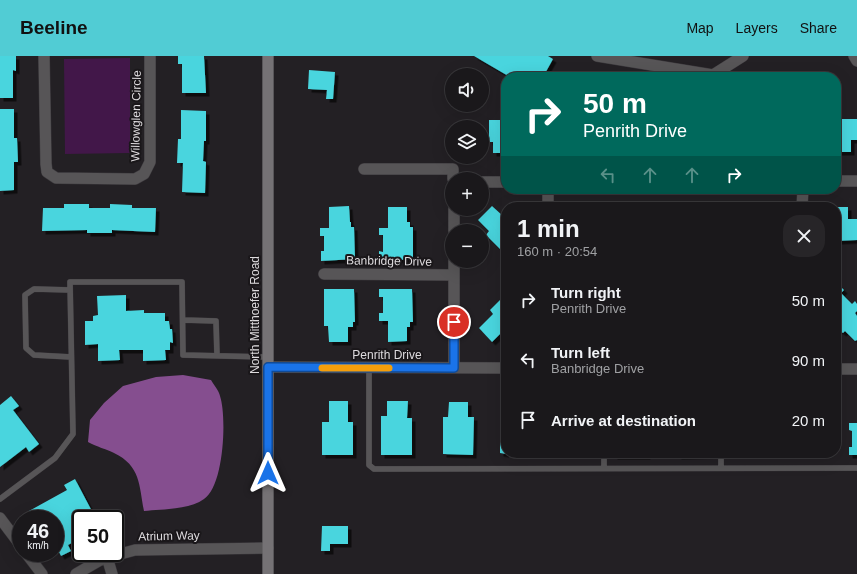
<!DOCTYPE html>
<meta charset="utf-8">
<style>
body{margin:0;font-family:Arial,sans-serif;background:#272528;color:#f1f3f6;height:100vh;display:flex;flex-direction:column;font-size:15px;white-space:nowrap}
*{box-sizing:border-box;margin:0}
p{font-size:13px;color:#9fa0a3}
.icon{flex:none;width:22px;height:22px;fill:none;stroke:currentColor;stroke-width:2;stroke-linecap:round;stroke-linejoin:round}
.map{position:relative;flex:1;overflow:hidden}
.sheet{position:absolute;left:501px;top:146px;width:340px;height:256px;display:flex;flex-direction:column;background:#1a181b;border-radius:16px;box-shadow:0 4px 16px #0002,0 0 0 1px #38373a}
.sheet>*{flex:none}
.top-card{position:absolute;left:501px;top:16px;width:340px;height:122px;border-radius:16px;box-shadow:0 4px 16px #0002,0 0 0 1px #38373a;background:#00695c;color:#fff;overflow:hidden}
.tools{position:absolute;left:445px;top:12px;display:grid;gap:8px}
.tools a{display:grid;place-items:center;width:44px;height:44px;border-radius:50%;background:#1a181b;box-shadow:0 4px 16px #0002,0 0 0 1px #38373a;font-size:20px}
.speed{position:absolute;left:12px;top:454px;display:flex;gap:8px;font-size:20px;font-weight:700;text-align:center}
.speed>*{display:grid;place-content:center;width:52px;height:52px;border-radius:50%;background:#1a181b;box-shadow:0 4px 16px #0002,0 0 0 1px #38373a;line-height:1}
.speed small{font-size:10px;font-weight:400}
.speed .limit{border:2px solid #111;border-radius:6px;background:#fff;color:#111}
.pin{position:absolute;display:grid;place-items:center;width:34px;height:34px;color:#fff;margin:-17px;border:2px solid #fff;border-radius:50%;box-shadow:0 1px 4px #0007}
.me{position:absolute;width:44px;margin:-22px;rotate:0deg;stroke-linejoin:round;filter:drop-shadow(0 0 3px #0008)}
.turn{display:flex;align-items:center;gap:14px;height:84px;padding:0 16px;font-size:18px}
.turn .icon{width:52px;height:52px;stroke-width:2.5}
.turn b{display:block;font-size:28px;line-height:34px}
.lanes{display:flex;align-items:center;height:38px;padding:0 16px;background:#0003;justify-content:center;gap:20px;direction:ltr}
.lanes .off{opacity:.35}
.round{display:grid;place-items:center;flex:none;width:42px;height:42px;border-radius:16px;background:#272528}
.head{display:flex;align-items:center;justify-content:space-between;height:68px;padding:0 16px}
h1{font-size:24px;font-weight:700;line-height:30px}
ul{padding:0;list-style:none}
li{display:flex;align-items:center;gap:12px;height:60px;padding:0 16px}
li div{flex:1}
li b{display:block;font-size:15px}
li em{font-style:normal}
header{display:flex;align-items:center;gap:24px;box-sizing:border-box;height:56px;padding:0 20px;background:#51ccd4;color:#111}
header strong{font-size:19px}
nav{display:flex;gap:22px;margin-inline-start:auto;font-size:14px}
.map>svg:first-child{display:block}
.green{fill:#421749}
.water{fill:#854e8f}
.building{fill:#49d5de;filter:url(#shadow)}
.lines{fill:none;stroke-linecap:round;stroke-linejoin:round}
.service-casing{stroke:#3d3a3e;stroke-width:6}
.minor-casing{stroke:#3d3a3e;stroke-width:12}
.secondary-casing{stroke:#3d3a3e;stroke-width:12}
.service{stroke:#575557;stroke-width:5.5}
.minor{stroke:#575557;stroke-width:11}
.secondary{stroke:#757275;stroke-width:11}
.route-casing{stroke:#114b97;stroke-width:10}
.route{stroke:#1a73e8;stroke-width:7}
.slow{stroke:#f59e0b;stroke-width:7}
.labels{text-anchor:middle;stroke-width:4;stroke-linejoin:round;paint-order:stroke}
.street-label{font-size:12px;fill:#dedbde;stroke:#1a171a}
</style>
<header>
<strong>Beeline</strong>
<nav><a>Map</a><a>Layers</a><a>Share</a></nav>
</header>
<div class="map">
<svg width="857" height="518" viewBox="0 0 857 518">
<defs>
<filter id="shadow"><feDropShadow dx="3.5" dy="3.5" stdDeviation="0" flood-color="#0009"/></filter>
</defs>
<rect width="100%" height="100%" fill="#232024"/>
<!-- green -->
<path class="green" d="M130,2V97L65,98L64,3Z"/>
<!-- water -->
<path class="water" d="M183,319L211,324C214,329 219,335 220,340C227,361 224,430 204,443C189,454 162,453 144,455C139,430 141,410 114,397C106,393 97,391 88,386L90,364L104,347L123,330L156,321Z"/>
<!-- building -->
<path class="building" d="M0,0H16V15L13,14V42H0Z
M178,0H204L206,37H182V8H178Z
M474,0H548L553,3L543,21H510Z
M309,14L335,16L333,43H326L327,34L308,33Z
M0,53H14V82H17L18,106H14V134L0,135Z
M181,54L206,55V85H204L203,105L206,106L205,137L182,136L183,107H177L178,83H181Z
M836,63H857V84H851V96H836Z
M489,64H506V97H493V86H489Z
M64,148H89V152H110V148L132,149V152H156L155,176L112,174V177H87V174L42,175L43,152H64Z
M349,150L350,166H351V171H354L355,203L321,205V195H324V180H320V172H329V151Z
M492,150L504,161L506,159V199L486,179L489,175L478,164Z
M388,151H407V166H410V171H413V204L379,203V195L383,196V179H379V172H388Z
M836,151H848V163H857V184L836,185Z
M838,228L844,234L841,237L852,248L855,245L857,248V255L855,257L857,260V284L855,285L845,275L843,277L839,274L837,275L836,274V230Z
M324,233H354L355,266H353V271H348V286H329L328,270H324Z
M379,233H412L413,266H410V271H407V285L388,286V265H379V257H383V241H379Z
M506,238V272L492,286L479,272L493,258L490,254Z
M126,239V255L144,254V257H165V265H169L170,273H172L173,287L170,286V294H165L166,304L143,305V294H119L120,304L98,305V288L85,289V265H93V260L98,259L97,240Z
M11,340L19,350L13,354L39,388L29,396L26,391L0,411V349Z
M329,345H348V366H353V399H322V366H329Z
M387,345H408L407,362H412V399H381V360H387Z
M449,346H468V361H474L473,399L443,398V361H448Z
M500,365H506V398L500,397Z
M849,367H857V399H849V391H852V375L849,374Z
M614,397H647V400H614Z
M678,397H711V399L678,400Z
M732,397H765V399H732Z
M805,397H824V399L805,398Z
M75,423L95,461L100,459L102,463H81V482L68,489L71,495L61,500L55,488V463H33L29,455L67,434L64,429Z
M322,470H348V488H330V495H321Z"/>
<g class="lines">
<defs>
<path id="service" d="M70,234L34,233L25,239L26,292L34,299L71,301
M183,264L216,265L217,299
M369,312V409L374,413L857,412
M604,397V411
M721,412V397
M0,443L55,402L73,378L70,226H182L183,299L267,301"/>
<path id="minor" d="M44,0L46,108L47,116L56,122L135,123L144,118L150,106V0
M597,0L713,19L743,0
M854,0L857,5
M364,113H453V123
M836,125H857
M482,126H506
M548,151V133
M802,151L803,133
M454,153V175
M454,205V312
M324,218L454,219
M268,311L506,312
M836,313H857
M0,462L21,490
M26,497L42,518
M107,501L112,518
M76,518L102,503L135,494L268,492"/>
<path id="secondary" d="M268,0V518"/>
</defs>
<!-- service casing -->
<use href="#service" class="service-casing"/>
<!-- minor casing -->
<use href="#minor" class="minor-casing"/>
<!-- secondary casing -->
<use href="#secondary" class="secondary-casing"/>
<!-- service -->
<use href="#service" class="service"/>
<!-- minor -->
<use href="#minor" class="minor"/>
<!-- secondary -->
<use href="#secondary" class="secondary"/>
</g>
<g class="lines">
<defs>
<path id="route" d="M268,417V311L454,312V266"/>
</defs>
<!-- route casing -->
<use href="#route" class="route-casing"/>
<!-- route -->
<use href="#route" class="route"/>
<!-- slow -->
<path class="slow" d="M322,312H389"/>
</g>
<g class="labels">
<!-- street labels -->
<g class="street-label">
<text transform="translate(136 60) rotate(-89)" y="4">Willowglen Circle</text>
<text transform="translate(389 205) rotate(1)" y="4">Banbridge Drive</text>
<text transform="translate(255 259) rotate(-90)" y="4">North Mitthoefer Road</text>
<text x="387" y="303">Penrith Drive</text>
<text transform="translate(169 480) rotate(-1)" y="4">Atrium Way</text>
</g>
</g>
</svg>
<div class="tools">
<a><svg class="icon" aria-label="sound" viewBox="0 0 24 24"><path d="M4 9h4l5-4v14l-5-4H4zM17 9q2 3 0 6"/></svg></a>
<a><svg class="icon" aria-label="layers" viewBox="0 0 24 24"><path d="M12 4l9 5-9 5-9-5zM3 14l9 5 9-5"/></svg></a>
<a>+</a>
<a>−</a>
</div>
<div class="speed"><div>46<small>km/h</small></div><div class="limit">50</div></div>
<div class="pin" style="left:454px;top:266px;background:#d93025"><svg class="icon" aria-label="arrive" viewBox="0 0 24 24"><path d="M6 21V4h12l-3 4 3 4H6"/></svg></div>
<svg class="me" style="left:268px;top:417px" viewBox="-20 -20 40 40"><path d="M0-17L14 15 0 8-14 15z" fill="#1a73e8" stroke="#fff" stroke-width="4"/></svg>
<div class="top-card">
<div class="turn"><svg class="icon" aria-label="right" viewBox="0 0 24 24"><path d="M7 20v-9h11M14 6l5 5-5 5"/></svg><div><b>50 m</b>Penrith Drive</div></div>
<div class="lanes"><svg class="icon off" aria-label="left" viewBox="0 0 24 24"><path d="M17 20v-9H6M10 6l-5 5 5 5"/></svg><svg class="icon off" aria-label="ahead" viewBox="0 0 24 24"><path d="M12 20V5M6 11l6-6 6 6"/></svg><svg class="icon off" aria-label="ahead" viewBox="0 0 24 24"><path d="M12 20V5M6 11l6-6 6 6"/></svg><svg class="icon" aria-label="right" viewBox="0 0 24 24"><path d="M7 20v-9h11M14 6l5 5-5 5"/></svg></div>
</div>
<section class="sheet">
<div class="head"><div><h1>1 min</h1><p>160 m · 20:54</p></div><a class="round"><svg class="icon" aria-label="close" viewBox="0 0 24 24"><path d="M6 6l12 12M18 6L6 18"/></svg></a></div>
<ul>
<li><svg class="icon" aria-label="right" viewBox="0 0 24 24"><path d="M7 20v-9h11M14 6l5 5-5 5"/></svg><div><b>Turn right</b><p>Penrith Drive</p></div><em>50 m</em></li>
<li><svg class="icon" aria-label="left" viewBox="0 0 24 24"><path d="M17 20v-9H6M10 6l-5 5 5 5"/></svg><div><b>Turn left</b><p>Banbridge Drive</p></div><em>90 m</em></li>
<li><svg class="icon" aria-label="arrive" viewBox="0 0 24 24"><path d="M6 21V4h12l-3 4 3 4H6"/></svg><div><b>Arrive at destination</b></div><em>20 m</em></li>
</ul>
</section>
</div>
